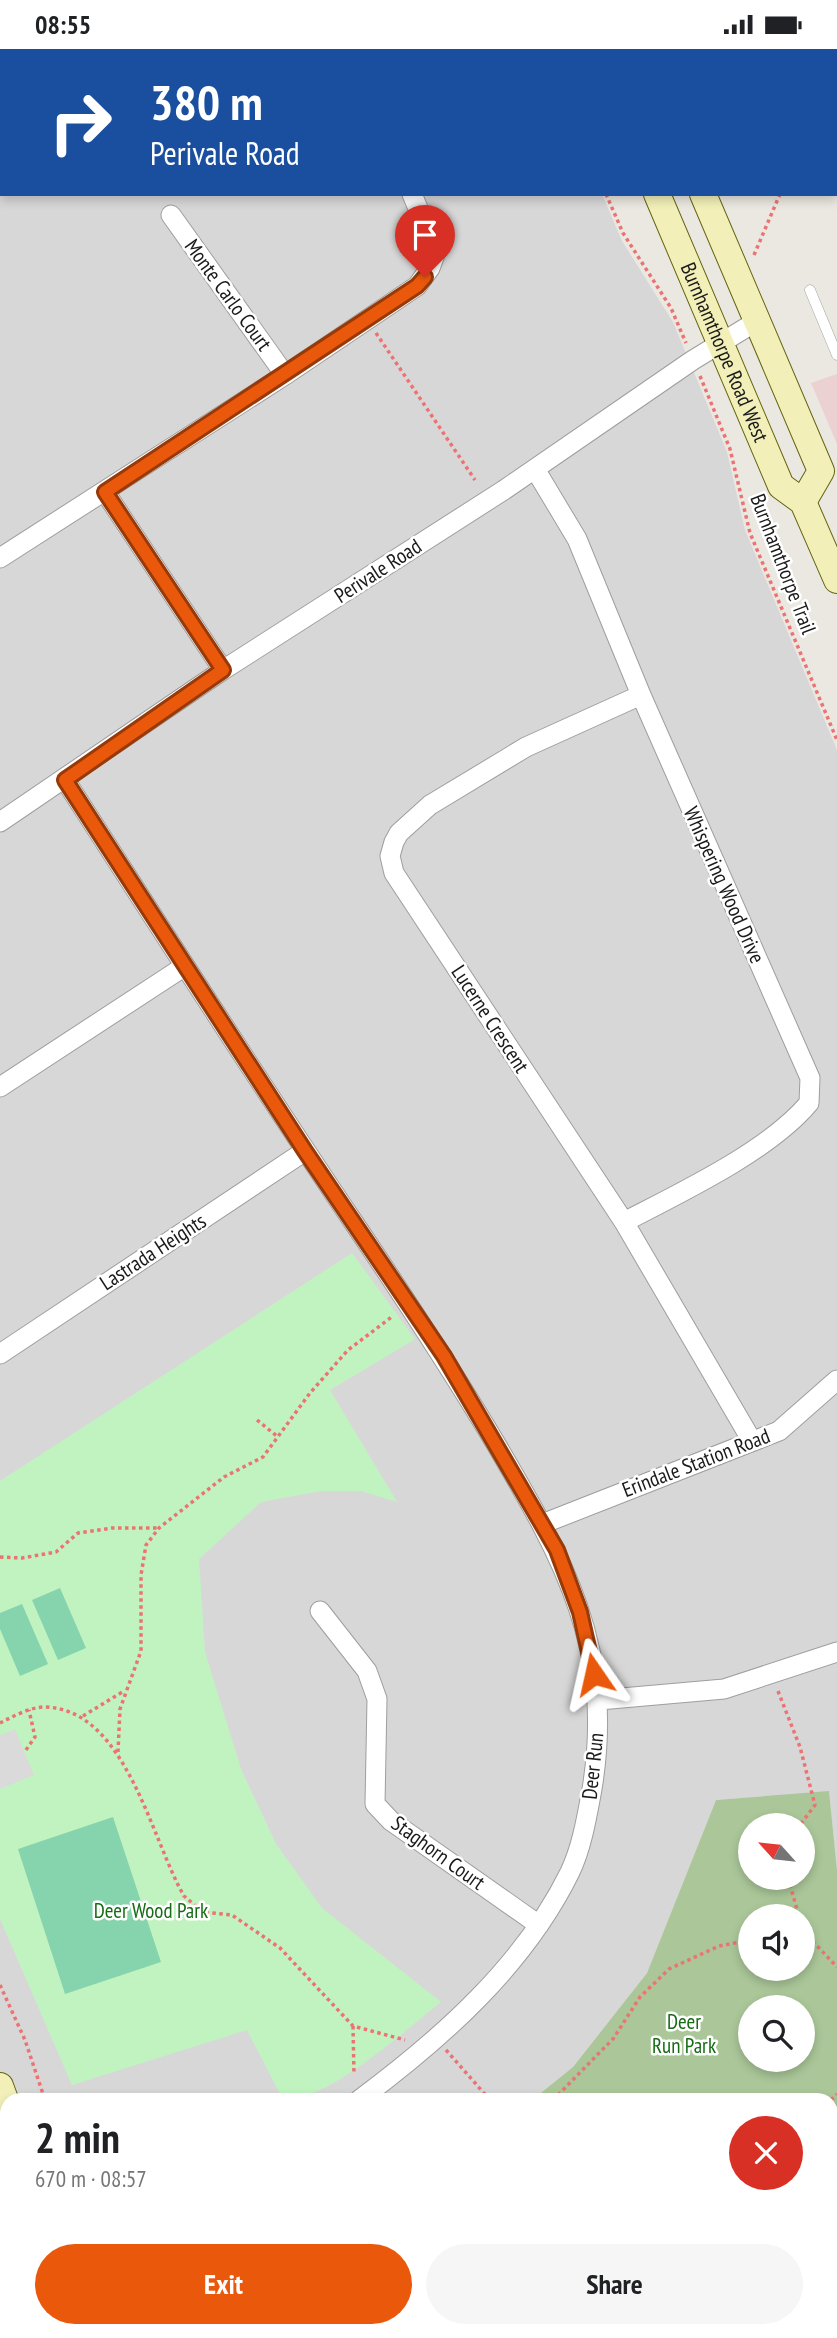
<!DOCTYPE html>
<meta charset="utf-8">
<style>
body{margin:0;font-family:"PT Sans Narrow",sans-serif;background:#f6f6f6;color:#202124;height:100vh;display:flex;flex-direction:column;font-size:26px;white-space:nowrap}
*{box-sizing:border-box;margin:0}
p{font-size:23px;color:#757577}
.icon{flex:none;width:38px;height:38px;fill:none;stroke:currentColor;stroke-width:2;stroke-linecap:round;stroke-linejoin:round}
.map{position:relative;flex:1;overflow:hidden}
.sheet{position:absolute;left:0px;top:2044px;width:838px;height:245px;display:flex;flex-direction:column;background:#fff;border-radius:21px 21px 0 0;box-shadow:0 4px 10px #0003}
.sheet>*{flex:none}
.banner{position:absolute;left:0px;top:0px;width:838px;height:147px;box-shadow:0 4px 10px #0003;background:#1a4fa0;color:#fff;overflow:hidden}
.needle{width:46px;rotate:297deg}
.buttons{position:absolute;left:738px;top:1764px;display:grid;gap:14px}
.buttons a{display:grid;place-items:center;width:77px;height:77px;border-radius:50%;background:#fff;box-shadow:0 4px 10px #0003;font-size:35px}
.pin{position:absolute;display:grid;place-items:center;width:60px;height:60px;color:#fff;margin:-72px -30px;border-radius:50% 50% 50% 0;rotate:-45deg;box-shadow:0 0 7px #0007}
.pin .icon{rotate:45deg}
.me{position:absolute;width:77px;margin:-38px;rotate:349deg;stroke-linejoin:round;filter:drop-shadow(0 0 5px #0008)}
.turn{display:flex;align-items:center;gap:24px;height:147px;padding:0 35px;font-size:32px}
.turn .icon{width:91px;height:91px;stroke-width:2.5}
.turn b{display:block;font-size:49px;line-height:60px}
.round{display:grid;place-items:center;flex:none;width:74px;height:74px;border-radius:37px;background:#f6f6f6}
.summary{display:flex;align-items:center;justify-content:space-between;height:119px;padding:0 35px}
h1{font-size:42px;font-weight:700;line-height:52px}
.primary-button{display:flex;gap:14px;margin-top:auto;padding:14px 35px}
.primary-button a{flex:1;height:80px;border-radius:42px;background:#ea580c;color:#fff;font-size:28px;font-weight:700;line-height:80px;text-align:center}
.primary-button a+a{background:#f6f6f6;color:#202124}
.status{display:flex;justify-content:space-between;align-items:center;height:49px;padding:0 35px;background:#fff;direction:ltr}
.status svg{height:19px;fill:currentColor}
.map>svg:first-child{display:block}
.residential{fill:#d8d7d8}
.commercial{fill:#ebd1d2}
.forest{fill:#abc799;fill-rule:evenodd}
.park{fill:#c1f3c0}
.pitch{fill:#85d4ae}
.parking{fill:#dadada}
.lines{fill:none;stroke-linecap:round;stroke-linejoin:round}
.lane-casing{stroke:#9e9e9e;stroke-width:11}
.street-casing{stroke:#9e9e9e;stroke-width:21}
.secondary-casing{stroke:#63640f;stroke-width:28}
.path{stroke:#eb7372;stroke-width:3.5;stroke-dasharray:3.5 3.5;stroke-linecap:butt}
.lane{stroke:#fff;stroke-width:10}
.street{stroke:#fff;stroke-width:19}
.secondary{stroke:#f2f0b8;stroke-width:26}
.route-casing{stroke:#983908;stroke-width:18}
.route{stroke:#ea580c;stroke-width:12}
.labels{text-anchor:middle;stroke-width:5;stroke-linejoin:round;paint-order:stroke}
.street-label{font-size:21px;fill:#1a1a1a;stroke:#fff}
.park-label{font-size:21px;fill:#166c15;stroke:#fff}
</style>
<div class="status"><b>08:55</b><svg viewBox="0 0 49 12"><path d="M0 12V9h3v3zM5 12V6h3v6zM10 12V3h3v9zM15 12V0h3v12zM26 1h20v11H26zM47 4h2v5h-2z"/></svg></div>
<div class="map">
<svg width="837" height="2289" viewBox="0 0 837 2289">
<rect width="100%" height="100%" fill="#ebe7e1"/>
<!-- residential -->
<path class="residential" d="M0,0H540L2,2V145H602L622,192L673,273L727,403L745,481L837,701V1821L829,1743L716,1751L647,1924L573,2018L532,2051H7V2282H127L129,2289H0Z
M837,2136V2289H746L747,2282H831V2139Z
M600,2282H703L718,2289H588Z"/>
<!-- commercial -->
<path class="commercial" d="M837,325V395L811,334Z"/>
<!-- forest -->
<path class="forest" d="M829,1742L837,1821V2136L831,2139V2051H532L573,2018L647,1924L716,1751ZM751,1776H803V1829H751ZM803,1867V1920H751V1867ZM751,1958H803V2011H751Z
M600,2282L588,2289H129L126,2283Z
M703,2282H747L746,2289H718Z"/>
<!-- park -->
<path class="park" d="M352,1204L415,1290L330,1341L397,1453L361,1442H321L261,1453L199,1510L205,1603L241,1720L276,1795L322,1859L441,1953C404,1982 330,2051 283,2051L247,1981L72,2036L0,1870V1432Z"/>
<!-- pitch -->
<path class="pitch" d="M60,1539L86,1599L58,1611L32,1551Z
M22,1555L48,1615L20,1627L0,1580V1564Z
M113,1768L161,1913L65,1945L18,1800Z"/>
<!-- parking -->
<path class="parking" d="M15,1680L34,1726L0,1740V1686Z"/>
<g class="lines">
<defs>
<path id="lane" d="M677,2L680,0
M810,241L837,306"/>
<path id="street" d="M349,0L350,2
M171,166L285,326
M535,420L577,490L641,646L810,1029L809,1054C769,1102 680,1144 624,1173
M105,443L223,621
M0,509L285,326L417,237L430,219L436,203L412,145
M641,646L526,698L430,756L399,784L394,793L390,807L394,824L624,1173L752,1392
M65,731C160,878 254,1026 352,1171C402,1245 450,1318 496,1395C564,1511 615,1600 592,1740C587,1767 582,1798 570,1823C524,1917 441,1990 359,2051
M0,773L223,621L504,441L693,311L757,272
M0,1038L185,917
M0,1305L305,1102
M542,1475L779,1382L837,1331
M320,1562L367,1622L377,1650L375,1755L391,1772L539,1876
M599,1651L724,1640L837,1603
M0,2200L7,2198"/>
<g id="secondary">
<path d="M617,0L618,2"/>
<path id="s1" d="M657,145L781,437L803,453L837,531"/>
<path d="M703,145L821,422L803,453"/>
<path d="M0,2037L7,2056"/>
<path d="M90,2282L93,2289"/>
</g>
</defs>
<!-- lane casing -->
<use href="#lane" class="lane-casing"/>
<!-- street casing -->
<use href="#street" class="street-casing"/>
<!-- secondary casing -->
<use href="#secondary" class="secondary-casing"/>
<!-- path -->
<path class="path" d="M545,0V2
M606,145L623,184L671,259L686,294
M754,206L780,145
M376,284L475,431
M700,327L730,400L750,484L837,691
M257,1371L278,1388
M0,1508L22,1509L56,1503L78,1484L112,1479H159
M778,1642L800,1698L815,1756L800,1776
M83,1667L124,1642
M0,1674C14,1667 30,1658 45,1658C126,1660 151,1790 184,1847L203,1863L232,1866L280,1899L353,1977L405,1991
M26,1701L35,1688L29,1661
M118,1703L120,1660L141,1602V1526L146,1496L159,1479L224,1428L263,1408L310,1344L348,1301L393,1267
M788,1829L799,1867
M803,1882L837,1918
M0,1936L25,1991L45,2051
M353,1977L354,2026
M446,2001L490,2051
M553,2051L613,1990L640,1948L669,1920L719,1897L751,1891
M831,2051L837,2045
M831,2208L837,2215
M128,2282L131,2289
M524,2282L532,2289
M269,2289L276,2282
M517,2289L525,2282"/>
<!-- lane -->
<use href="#lane" class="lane"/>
<!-- street -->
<use href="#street" class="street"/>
<!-- secondary -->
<use href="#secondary" class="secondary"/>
</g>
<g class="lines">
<defs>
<path id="route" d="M425,228L417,237L105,443L223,621L65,731L305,1102L444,1307L557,1501L580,1563L594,1625"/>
</defs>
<!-- route casing -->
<use href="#route" class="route-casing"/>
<!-- route -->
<use href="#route" class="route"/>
</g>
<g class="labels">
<!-- street labels -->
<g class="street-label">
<text transform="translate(228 246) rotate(54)" y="7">Monte Carlo Court</text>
<text dy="7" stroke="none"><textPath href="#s1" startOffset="172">Burnhamthorpe Road West</textPath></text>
<text transform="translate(783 515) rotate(69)" y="7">Burnhamthorpe Trail</text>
<text transform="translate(378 522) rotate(-33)" y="7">Perivale Road</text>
<text transform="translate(724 836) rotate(66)" y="7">Whispering Wood Drive</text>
<text transform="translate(490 970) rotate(57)" y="7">Lucerne Crescent</text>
<text transform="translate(153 1203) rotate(-33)" y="7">Lastrada Heights</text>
<text transform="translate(696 1414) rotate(-21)" y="7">Erindale Station Road</text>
<text transform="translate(593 1717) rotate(-84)" y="7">Deer Run</text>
<text transform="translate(438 1804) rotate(36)" y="7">Staghorn Court</text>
</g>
<!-- park labels -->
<g class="park-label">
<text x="151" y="1869">Deer Wood Park</text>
<text x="684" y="1980">Deer<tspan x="684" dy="24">Run Park</tspan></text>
</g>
</g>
</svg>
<div class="buttons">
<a><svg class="needle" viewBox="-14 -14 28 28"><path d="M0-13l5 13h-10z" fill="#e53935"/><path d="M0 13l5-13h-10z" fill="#757577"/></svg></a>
<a><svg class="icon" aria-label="sound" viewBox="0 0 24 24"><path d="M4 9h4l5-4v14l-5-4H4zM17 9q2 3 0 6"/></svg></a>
<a><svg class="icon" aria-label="search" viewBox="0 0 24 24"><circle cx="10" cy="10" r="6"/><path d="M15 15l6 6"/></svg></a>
</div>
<div class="pin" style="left:425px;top:228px;background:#d93025"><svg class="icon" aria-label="arrive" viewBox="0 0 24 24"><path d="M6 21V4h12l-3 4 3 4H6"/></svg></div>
<svg class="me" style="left:594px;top:1625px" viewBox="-20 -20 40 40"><path d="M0-17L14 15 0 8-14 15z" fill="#ea580c" stroke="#fff" stroke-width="4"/></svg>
<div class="banner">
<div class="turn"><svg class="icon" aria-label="right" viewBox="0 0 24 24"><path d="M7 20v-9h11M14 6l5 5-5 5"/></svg><div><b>380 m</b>Perivale Road</div></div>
</div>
<section class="sheet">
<div class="summary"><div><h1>2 min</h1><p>670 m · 08:57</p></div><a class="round" style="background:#d93025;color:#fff"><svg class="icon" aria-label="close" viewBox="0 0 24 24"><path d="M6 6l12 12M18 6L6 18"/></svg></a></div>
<div class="primary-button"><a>Exit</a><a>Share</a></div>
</section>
</div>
